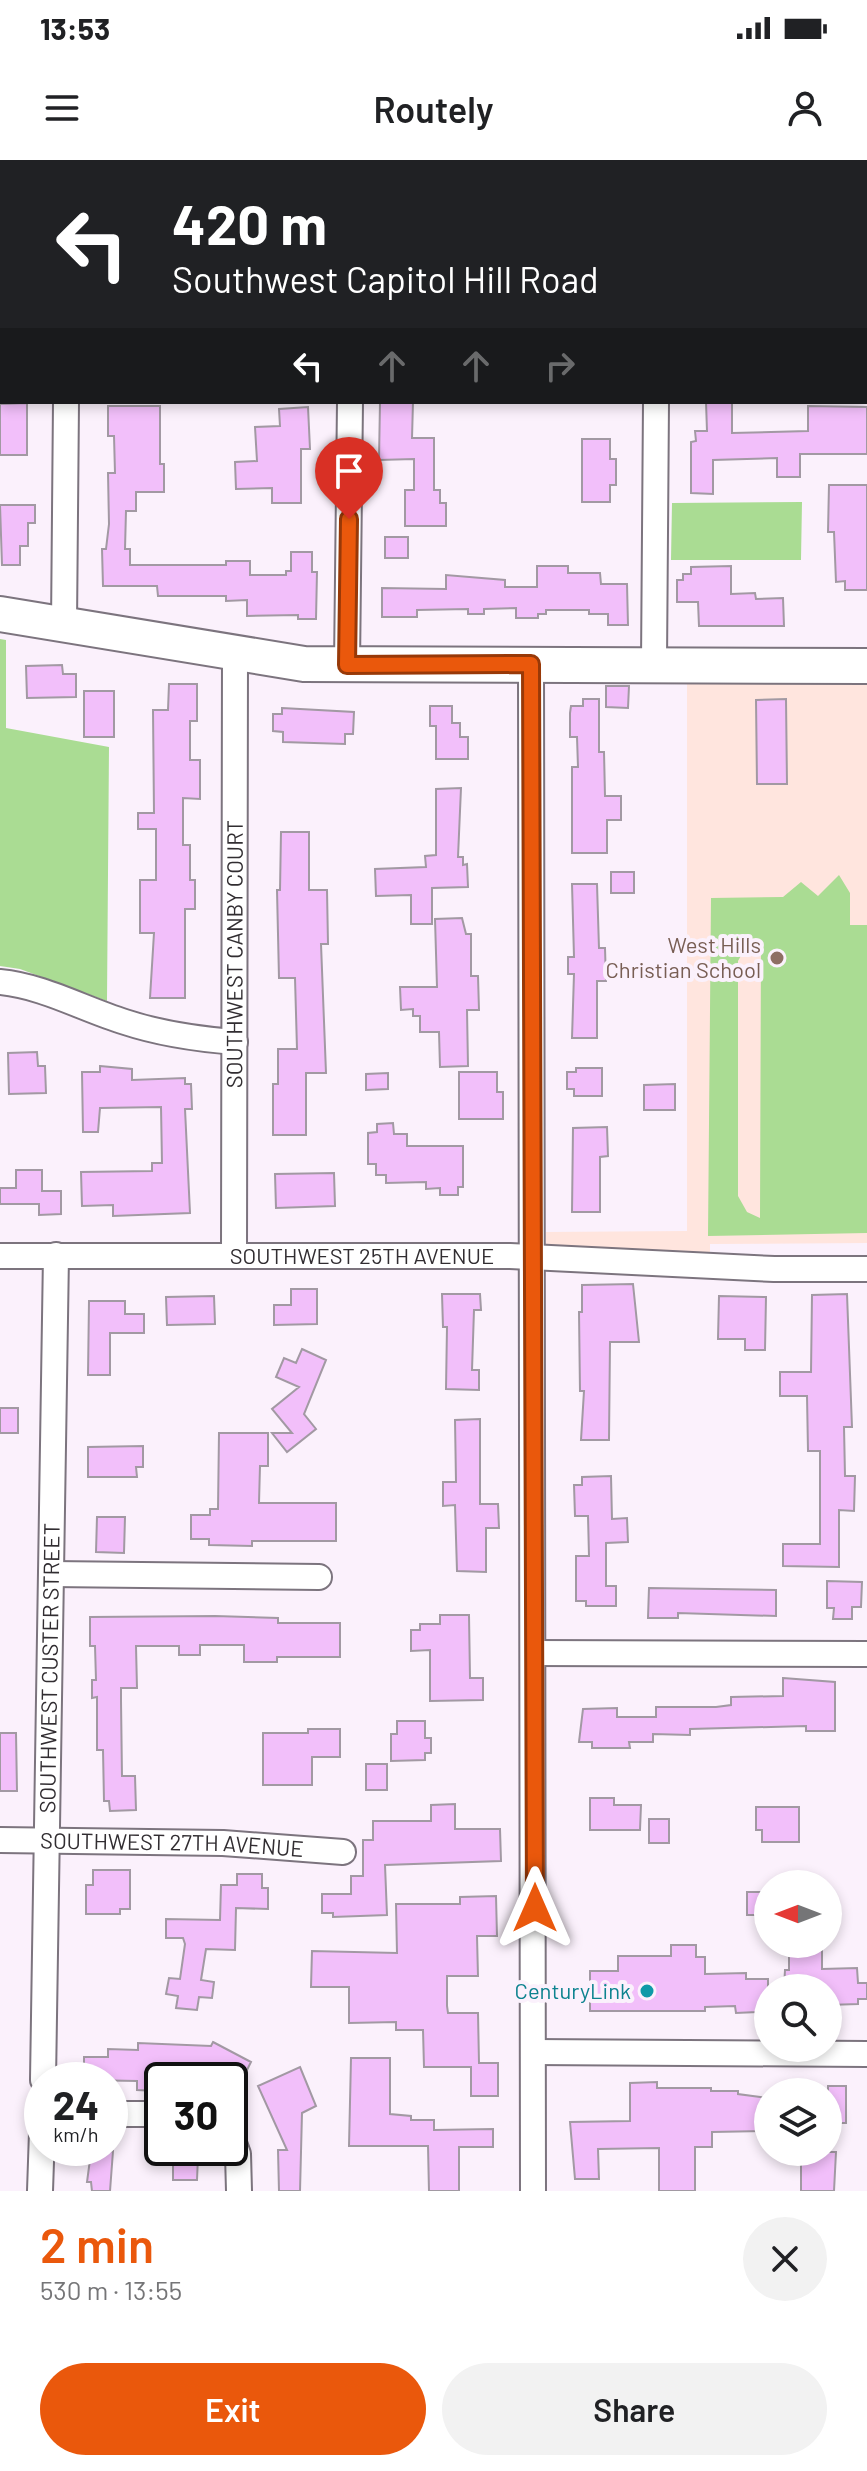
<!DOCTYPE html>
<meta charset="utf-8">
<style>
body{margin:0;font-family:Barlow,sans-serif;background:#f2f2f2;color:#202124;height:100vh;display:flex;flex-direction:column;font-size:30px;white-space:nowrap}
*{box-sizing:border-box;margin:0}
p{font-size:26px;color:#757577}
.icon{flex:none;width:44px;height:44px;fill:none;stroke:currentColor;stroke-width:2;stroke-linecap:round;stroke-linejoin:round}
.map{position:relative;height:2031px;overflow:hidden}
.panel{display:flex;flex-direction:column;background:#fff;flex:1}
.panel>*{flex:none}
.banner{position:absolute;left:0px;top:0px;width:868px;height:244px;box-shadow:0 4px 12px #0003;background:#202124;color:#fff;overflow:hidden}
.needle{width:52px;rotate:270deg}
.controls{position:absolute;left:754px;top:1710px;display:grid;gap:16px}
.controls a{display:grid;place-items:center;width:88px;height:88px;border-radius:50%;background:#fff;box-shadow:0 4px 12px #0003;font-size:40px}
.speed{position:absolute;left:24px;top:1902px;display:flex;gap:16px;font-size:40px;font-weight:700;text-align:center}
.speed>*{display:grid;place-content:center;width:104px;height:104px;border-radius:50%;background:#fff;box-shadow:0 4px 12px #0003;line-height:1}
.speed small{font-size:20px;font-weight:400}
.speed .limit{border:4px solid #111;border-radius:12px;background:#fff;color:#111}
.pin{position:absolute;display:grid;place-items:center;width:68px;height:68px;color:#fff;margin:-82px -34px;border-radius:50% 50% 50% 0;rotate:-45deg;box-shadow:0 0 8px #0007}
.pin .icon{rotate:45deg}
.me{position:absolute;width:88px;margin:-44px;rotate:0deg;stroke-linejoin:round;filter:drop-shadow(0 0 6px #0008)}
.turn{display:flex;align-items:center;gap:28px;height:168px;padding:0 40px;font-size:36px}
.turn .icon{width:104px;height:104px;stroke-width:2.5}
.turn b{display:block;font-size:56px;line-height:68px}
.lanes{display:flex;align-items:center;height:76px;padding:0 40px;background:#0003;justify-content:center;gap:40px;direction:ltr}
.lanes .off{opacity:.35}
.round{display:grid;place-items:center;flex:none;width:84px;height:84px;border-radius:42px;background:#f2f2f2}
.summary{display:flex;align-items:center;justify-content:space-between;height:136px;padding:0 40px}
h1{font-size:48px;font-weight:600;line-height:60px;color:#ea580c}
.primary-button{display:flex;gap:16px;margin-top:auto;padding:16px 40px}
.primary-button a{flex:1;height:92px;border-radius:48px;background:#ea580c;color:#fff;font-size:32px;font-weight:600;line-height:92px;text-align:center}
.primary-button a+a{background:#f2f2f2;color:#202124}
.status{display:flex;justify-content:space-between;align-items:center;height:56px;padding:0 40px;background:#fff;direction:ltr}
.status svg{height:22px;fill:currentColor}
header{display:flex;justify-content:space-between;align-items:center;height:104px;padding:0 40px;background:#fff;font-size:36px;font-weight:600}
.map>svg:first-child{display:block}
.education{fill:#ffe5de}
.green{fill:#aadc93;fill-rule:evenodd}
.building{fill:#f2bffa;stroke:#a299a3;stroke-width:2}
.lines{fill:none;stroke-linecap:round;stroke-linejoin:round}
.street-casing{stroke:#7c747e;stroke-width:28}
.secondary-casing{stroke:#7c747e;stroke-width:38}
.street{stroke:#fff;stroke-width:24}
.secondary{stroke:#fff;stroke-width:34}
.route-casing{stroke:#983908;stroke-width:20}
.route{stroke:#ea580c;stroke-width:14}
.education-dot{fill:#8d6e63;stroke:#fbf1fc;stroke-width:3}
.culture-dot{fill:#0f9aa8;stroke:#fbf1fc;stroke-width:3}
.labels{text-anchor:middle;stroke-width:8;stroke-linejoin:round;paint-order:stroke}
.education-label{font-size:22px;fill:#785e54;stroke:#fbf1fc;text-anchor:end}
.street-label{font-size:22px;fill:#312d31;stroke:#fbf1fc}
.culture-label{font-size:22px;fill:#0d838f;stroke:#fbf1fc;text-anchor:end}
</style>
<div class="status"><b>13:53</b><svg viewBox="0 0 49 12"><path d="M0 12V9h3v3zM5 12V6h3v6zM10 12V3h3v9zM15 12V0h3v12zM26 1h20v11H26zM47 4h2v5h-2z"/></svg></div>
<header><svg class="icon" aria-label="menu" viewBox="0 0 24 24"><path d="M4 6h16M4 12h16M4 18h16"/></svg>Routely<svg class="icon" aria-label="person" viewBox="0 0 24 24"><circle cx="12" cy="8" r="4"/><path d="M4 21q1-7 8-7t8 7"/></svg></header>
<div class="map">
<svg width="867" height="2031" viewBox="0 0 867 2031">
<rect width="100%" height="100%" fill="#fbf1fc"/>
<!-- education -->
<path class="education" d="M687,523L867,524V1083L710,1084V1094L546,1092V1072L687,1071Z"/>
<!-- green -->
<path class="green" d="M802,342L801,400H671L672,343Z
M0,479L6,480V568L109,587L107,841L20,809L0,806Z
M839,715L850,733V765H867V1073L708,1076L711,738L783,737L801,722L818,736ZM760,780H761L760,1058L747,1052L738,1036V801L746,787Z"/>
<!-- building -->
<path class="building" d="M380,242H413L412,278H434V330H440V343H446V366H405V330H414V299L379,300Z
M706,242H732V273L808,271V246L867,247V294H800V317H777V298L713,300V334L691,333V282L696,281L695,271H707Z
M27,243V295H0V244Z
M108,246H160V304H164V332H136V351H126L125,389H130V405H226V401H250V415H286V411H291V392H312V412H317L316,459H298V455L247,456V440L226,441V436H158L157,426H103L102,389H106L109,364L108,313H115L114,276H108Z
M308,247L310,289H301V343H272V328L236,329L235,302L257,301L255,267L280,266L279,249Z
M582,279H610V299H616V325H610V342H582Z
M829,325H867V430H845V421L836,422L834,372H828Z
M0,345H35V363H28V386H20V405H2Z
M385,377H408V398H385Z
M537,406H568V413H600L601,424H627L628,465H608V454H589V450H546V454H538V458H516V448L484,449V454H468V449L417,450V457H382V428L446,429V415L505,420V427H537Z
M731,406V434L755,433L756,439L783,438L784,466H699L698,442H677V420H683V414H691V407Z
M62,505L63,514H76V537L27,538L26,506Z
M169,524H197V561H190V600H200V639L183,638V685H190V720H195V749H185V838H150L154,773H140V720H156V669H138V653H154L153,550H168Z
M606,526H629L628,548L606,547Z
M84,531H114V577H84Z
M583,539H599V592H604L605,636H621V660H607V693H572V607H578L577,577H570V553L571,546H583Z
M786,539L787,624H757L756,540Z
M430,546H452V563H460V577H468V599H436V566H430Z
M282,548L354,552L353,574H345V584L283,582V572L273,571V554H282Z
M461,628L458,697H463V705L467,704L468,727L432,728V764H411V735L376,736L375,709L426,707L425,696L436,695V629Z
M281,672H309V730H327L328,784H321L326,913H306V975H273V924H278V889H297L295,818H279L277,730H280Z
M611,712H634V733H611Z
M572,724H597L599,788H605L606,821H597V878H572L574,814H568V797H574Z
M462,758L466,774H471V816H478L479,850H467L468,906L440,907L439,872H420V856H413V849L401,850L400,827H437L435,759Z
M37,892L38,906H45L46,933L9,934L8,893Z
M100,906L132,909V920L185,918V924H191L192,949H185L190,1053L113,1056V1045L82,1046L81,1012L152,1011V1003H162L161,947L100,948L98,972H83L82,912H100Z
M576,908H602V936H574V929H567V912H576Z
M459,912H497V932H503V959H459Z
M388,913V929L366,930V914Z
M675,924V950H644V925Z
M393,963L394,974H407V986H463V1027H458V1035H440V1028L426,1029V1022L386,1023V1015H376V1004H368V973L377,972V964Z
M607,967L608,996L600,997V1052H572L573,968Z
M16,1010H42V1031H61V1054L39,1055V1044H0V1028H16Z
M334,1013L335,1046L276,1048L275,1014Z
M633,1124L639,1182H610L609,1280H581L584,1231H580L579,1152H582V1125Z
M291,1129H317V1164L274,1165V1145H291Z
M442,1134H480L481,1150H474L472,1210H479V1230L446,1229L447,1167H443Z
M847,1134L852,1267H844L845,1316H855L854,1351L839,1350V1407L783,1406V1384H820V1291H808L807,1236H780V1212H811L812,1135Z
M214,1136L215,1164L167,1165L166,1137Z
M719,1136L766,1137L765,1190H745V1179H718Z
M89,1141H125V1154H144V1173H110V1215H88Z
M302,1189L326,1200L304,1254L316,1269L287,1292L272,1273H292L272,1249L299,1227L276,1217L284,1198L296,1203Z
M0,1248H18V1273H0Z
M480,1259V1344H498L499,1368H486V1412L457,1411L455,1345L443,1346V1322H456L455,1260Z
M219,1273H268V1306H260L259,1343H336V1381H252V1386L209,1385V1379H191V1355H210V1349H218Z
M143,1286V1307H136L137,1317H88V1287Z
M611,1316L612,1359L627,1358L628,1382L606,1383V1426H616V1446H586V1441H576V1396H589L588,1356H575L574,1325H582V1317Z
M97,1357H125L124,1393L96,1392Z
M827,1421L862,1422L861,1447H852V1459H833L834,1448H827Z
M649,1428L776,1430V1456L678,1453V1458H648Z
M440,1455H469L470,1518H483V1540L430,1541V1490L411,1491V1470H420V1464H440Z
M215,1456L278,1458V1463H340V1497H277V1502H244V1485H200V1495H179V1486H136L137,1528H121V1541L122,1616H135L136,1650L110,1651L109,1641H104L103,1590H97V1537L92,1538V1520H96L95,1486H90V1457Z
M783,1518L835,1522V1571H806V1566L690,1569V1575L653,1574V1582H629L630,1588H592V1582H579L583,1549L617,1548V1557H656V1547H716L731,1545V1537L783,1536Z
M397,1561H425V1578H431V1593H425V1600L391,1601V1574H397Z
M308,1569H340V1597H312V1625H263V1573H308Z
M0,1573H16L17,1631H0Z
M366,1604H387V1630H366Z
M590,1638H614V1645H641L640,1670H590Z
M455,1644V1669H500L501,1701L385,1705L387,1755L333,1757V1753H322V1734H351V1716H363V1680H373V1661H431V1645Z
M756,1647H799V1682H762V1670H756Z
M649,1659H669V1683H649Z
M93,1710H130V1749H120V1754H86V1725H93Z
M237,1714H262V1728H268V1749L236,1748L235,1790L206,1789L201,1820L214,1822L212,1838L199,1837L197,1850L176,1848L178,1836L166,1834L169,1818L180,1819L185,1784L183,1778H166V1759L220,1760L221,1725H237Z
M747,1732H768V1755H747Z
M496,1736L497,1776H477L478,1816H447V1846L448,1853H478L479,1903H498V1936H471V1907H424L423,1870H396V1862L349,1863V1827H311L312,1791L397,1793L396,1744H460V1737Z
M789,1784H822V1809L857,1808L858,1823H867V1839H858V1844L828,1845V1828H784L785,1810H789Z
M671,1785H696V1797H705V1814L746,1813V1819H768V1848H757V1852L736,1853L735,1846L705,1847V1851H590V1811H618V1796H671Z
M213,1882L251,1902L242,1920H157V1931L137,1930V1921L84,1920V1897H108V1889L138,1890V1883L211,1886Z
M351,1898H390V1954L411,1956V1960H434V1970L493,1969V1987H459V2031H429L428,1986H349Z
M300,1907L316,1946L302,1953L300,2031H279L278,1990H287L258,1926Z
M657,1922V1928H711V1931H738V1934L768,1938V1971L712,1972V1987H695V2031H659V1988L598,1989L599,2019H575L570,1962L630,1961V1923Z
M828,1926H846V1963H828Z
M113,1991L110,2031H92L91,2022H87L91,1992Z
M805,1992H836L834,2031H801V2004H805Z
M173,1995L198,1996L197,2020H173Z"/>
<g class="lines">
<defs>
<g id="street">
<path d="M69,2V0"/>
<path d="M352,2V0"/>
<path d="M660,2V0"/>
<path d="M64,465L66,242"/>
<path d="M654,503L656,242"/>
<path d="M531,504L533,2031"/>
<path d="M347,505L350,242"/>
<path d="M0,822C43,826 83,849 125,862C161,874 197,879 235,882"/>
<path id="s1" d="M234,1094L235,495"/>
<path id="s2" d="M0,1096H510L774,1109H867"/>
<path d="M51,1414L319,1417"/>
<path d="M533,1493L867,1494"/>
<path id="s3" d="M0,1680L223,1683L343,1692"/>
<path d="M533,1892L867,1894"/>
<path id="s4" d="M43,1920L56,1095"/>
<path d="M110,1954H162"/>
<path d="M230,1972L238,1994L239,2031"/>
<path d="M40,2031L42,1972"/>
</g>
<path id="secondary" d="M0,454L304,504L867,506"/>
</defs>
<!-- street casing -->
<use href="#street" class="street-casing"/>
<!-- secondary casing -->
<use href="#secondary" class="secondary-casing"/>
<!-- street -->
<use href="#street" class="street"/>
<!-- secondary -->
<use href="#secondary" class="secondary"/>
</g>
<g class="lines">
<defs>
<path id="route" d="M349,359L347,505L531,504L535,1748"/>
</defs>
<!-- route casing -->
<use href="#route" class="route-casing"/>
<!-- route -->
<use href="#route" class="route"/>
</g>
<!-- markers -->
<circle class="education-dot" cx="777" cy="798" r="8"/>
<circle class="culture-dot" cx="647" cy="1831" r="8"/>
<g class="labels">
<!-- education labels -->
<g class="education-label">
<text x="761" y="793">West Hills<tspan x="761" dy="25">Christian School</tspan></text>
</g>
<!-- street labels -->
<g class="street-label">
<text dy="8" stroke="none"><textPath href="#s1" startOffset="300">SOUTHWEST CANBY COURT</textPath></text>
<text dy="8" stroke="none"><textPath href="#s2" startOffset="362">SOUTHWEST 25TH AVENUE</textPath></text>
<text dy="8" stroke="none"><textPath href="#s4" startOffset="412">SOUTHWEST CUSTER STREET</textPath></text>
<text dy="8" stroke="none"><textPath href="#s3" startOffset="172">SOUTHWEST 27TH AVENUE</textPath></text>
</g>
<!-- culture labels -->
<g class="culture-label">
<text x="631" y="1839">CenturyLink</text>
</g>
</g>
</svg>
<div class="controls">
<a><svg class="needle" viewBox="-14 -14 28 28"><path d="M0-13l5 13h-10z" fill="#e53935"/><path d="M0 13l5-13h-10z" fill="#757577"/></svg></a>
<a><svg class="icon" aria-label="search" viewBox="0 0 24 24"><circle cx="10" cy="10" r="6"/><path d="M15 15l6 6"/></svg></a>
<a><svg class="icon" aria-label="layers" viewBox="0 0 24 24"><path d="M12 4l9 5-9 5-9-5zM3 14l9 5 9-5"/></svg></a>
</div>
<div class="speed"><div>24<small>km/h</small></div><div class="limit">30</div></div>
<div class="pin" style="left:349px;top:359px;background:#d93025"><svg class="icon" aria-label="arrive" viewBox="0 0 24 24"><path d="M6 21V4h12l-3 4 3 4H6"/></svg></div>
<svg class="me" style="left:535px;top:1748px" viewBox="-20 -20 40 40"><path d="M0-17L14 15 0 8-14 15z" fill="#ea580c" stroke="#fff" stroke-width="4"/></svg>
<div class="banner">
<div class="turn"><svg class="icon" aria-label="left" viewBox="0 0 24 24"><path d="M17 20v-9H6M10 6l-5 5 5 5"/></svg><div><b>420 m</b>Southwest Capitol Hill Road</div></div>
<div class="lanes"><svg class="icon" aria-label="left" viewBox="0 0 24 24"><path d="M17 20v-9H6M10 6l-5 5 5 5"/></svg><svg class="icon off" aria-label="ahead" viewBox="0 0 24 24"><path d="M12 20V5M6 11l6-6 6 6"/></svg><svg class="icon off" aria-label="ahead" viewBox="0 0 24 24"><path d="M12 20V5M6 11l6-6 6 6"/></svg><svg class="icon off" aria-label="right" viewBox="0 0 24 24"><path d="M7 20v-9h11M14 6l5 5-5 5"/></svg></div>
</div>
</div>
<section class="panel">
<div class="summary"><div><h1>2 min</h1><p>530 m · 13:55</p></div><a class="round"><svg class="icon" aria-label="close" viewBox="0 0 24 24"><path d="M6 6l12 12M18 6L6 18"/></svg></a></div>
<div class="primary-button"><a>Exit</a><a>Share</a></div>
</section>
